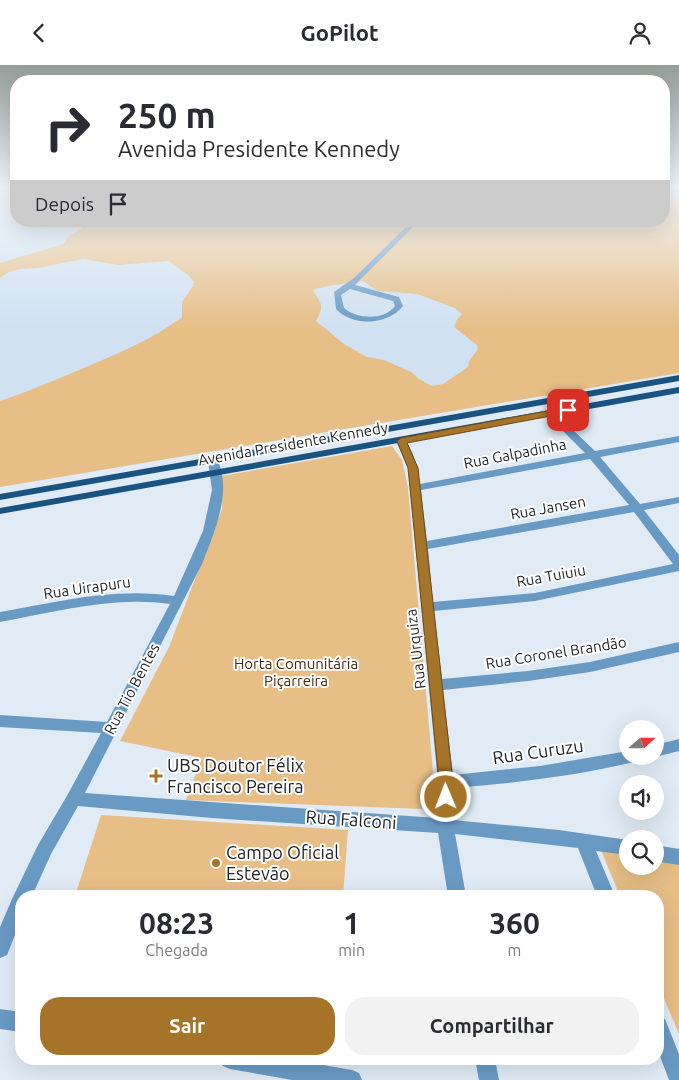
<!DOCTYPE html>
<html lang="pt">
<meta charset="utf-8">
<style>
body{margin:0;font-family:Ubuntu,sans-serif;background:#f2f2f3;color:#2b2b33;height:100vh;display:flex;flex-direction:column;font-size:19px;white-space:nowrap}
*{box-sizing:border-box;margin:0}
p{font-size:16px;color:#7c7c81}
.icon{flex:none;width:28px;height:28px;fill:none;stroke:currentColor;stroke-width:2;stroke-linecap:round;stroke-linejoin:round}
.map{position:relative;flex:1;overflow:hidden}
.side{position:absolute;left:15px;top:825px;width:649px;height:175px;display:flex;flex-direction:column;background:#fff;border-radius:20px;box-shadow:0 5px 20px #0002}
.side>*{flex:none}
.hud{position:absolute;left:10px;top:10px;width:660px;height:152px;border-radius:20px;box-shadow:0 5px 20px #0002;background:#fff;color:#2b2b33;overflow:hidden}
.needle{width:32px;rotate:69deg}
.tools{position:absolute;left:619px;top:655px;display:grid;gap:10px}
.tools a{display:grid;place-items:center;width:45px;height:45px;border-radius:50%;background:#fff;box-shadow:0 5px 20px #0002;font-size:25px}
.pin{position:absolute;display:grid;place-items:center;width:42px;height:42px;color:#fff;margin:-21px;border-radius:10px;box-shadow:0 2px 8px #0006}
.me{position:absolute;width:55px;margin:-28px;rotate:359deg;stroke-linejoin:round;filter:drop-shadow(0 0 4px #0008)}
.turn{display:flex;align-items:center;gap:18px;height:105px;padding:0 25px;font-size:22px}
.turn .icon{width:65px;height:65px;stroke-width:2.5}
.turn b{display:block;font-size:35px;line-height:42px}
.then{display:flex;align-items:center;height:48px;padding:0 25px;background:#0003;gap:10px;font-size:19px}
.eta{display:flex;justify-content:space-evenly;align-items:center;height:85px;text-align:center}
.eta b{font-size:30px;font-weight:700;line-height:35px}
.action{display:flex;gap:10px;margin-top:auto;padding:10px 25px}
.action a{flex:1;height:58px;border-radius:20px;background:#a57429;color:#fff;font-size:20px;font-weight:700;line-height:58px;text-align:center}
.action a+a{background:#f2f2f3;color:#2b2b33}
header{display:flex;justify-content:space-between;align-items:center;height:65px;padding:0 25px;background:#fff;font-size:22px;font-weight:700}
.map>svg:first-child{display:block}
.built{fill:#d0e1f1}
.green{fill:#e7be86;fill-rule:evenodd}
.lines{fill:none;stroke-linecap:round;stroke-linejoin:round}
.minor{fill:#699ac4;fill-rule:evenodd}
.major{fill:#1a537f;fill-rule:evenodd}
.route{fill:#a57429;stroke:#6b4b1b}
.poi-dot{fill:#a57429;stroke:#fff;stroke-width:2}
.labels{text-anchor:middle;stroke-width:4;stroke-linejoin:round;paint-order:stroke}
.street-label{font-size:15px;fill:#1c2024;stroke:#fff}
.park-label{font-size:15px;fill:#432c06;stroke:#fff}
.near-street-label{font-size:18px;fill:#1c2024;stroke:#fff}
.near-poi-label{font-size:18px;fill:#1c2024;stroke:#fff;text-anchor:start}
</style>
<header><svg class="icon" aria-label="back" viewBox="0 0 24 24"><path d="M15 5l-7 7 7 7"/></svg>GoPilot<svg class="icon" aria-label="person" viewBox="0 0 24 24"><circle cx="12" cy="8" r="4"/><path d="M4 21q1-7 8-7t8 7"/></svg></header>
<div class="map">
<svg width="679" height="1015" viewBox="0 0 679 1015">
<rect width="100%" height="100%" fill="#e0ebf5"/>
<!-- built -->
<path class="built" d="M0,122H16V156H664V122H679V308L0,422Z"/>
<!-- green -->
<path class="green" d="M664,122H679V308L0,422V336C27,327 53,316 79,305C114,290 152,275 182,252V237L193,221L194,217L189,211L169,196L118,200L83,194L38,203L20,204L9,207L0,213V198L63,179L69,171L82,163L86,156H664ZM363,216L378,226L417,229L455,243L462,249L457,254L454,262L477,280L478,284L469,296L468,302L443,319L432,321L419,314L411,307L384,295L367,292L344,279L316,256C325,240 321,239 313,225L327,221Z
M392,381L402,395L408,423L433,707L422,744L186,735L202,693L120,676L169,582L222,444V411Z
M101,750L348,765L343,831H75Z
M601,785L627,789L628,801H655V794L679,799V969L658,919V831H620Z"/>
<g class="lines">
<!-- minor -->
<path class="minor" d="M412,156H419L355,220L399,232L403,241C389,260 352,262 336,244L334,227L354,213ZM350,224L393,236L395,241C384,256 357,254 344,243L341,230Z
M550,345L553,346L595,386L679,371V377L600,392L640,439L679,432V438L644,445L679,490V506L535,536L434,546L442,614L528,606L590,597L679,577V587L590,607L528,616L443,625L453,710L540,701L628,686V691H642L640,695L634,697C575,711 515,718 454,723L453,755L559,765L628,775V790L596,786L615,831H597L578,783L455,769L466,831H448L438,768L212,753L78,741L51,789L32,831H21V855L7,890L0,893V862L12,834L38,780L68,729L101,668L0,662V650L107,657L170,539C113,531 56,547 0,557V547C57,537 115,522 174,531L203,466L212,425L208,396L213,393L217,394C233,426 214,468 202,499L85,728L437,753L438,717L408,403L396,376L401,373C412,377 419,407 420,419L585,388L547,350V346ZM590,394L629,440L427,476L421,425ZM634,447L673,499L535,528L433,537L428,484Z
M679,674V686L655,692L652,691H655V680Z
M655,780L679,784V800L655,796Z
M0,944L21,947V967L0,964Z
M658,951L665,954L679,989V1015H669L658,986Z
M220,994H289L352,1005L359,1008L362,1015H292L230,1004L223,1001Z
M475,994H495L499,1015H479Z"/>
<!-- major -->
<path class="major" d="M679,310V316L0,435V429Z
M679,322V328L0,449V443Z"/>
</g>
<!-- sky -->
<linearGradient id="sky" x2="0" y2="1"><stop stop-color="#949e99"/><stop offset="0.46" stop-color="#f1f6fa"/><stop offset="1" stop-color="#f1f6fa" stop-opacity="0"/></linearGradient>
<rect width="679" height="264" fill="url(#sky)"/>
<!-- route -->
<path class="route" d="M568,342L573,345L572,347L407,378L418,403L453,717V732L451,736L446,738L440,736L438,732L439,717L408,403L397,376L401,373Z"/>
<!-- markers -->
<g class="poi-dot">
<path d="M153.5 703.5h5v5h5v5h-5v5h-5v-5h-5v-5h5z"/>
<circle cx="216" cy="798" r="5"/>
</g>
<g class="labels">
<!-- street labels -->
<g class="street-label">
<text transform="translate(293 379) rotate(-10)" y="5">Avenida Presidente Kennedy</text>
<text transform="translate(515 389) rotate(-11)" y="5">Rua Galpadinha</text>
<text transform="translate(548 443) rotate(-10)" y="5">Rua Jansen</text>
<text transform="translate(551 511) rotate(-10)" y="5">Rua Tuiuiu</text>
<text transform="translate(87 523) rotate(-8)" y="5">Rua Uirapuru</text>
<text transform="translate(416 584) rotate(-97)" y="5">Rua Urquiza</text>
<text transform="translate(556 588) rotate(-9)" y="5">Rua Coronel Brandão</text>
<text transform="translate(132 624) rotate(-62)" y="5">Rua Tio Bentes</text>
</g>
<!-- park labels -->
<g class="park-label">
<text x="296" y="604">Horta Comunitária<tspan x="296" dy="17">Piçarreira</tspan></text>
</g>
<!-- near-street labels -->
<g class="near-street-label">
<text transform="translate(538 687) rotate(-8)" y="6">Rua Curuzu</text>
<text transform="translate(351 755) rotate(4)" y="6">Rua Falconi</text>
</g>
<!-- near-poi labels -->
<g class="near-poi-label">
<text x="167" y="707">UBS Doutor Félix<tspan x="167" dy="21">Francisco Pereira</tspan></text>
<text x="226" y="794">Campo Oficial<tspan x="226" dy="21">Estevão</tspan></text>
</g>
</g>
</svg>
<div class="tools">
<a><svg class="needle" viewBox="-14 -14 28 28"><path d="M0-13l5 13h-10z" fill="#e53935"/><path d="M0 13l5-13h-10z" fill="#7c7c81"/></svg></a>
<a><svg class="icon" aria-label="sound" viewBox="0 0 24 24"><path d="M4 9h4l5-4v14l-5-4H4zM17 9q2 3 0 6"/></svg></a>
<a><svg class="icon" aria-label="search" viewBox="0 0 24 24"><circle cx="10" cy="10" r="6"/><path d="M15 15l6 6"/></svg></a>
</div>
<div class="pin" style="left:568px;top:345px;background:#d93025"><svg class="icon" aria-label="arrive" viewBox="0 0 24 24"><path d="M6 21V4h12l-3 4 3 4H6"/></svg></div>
<svg class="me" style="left:446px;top:732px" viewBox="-20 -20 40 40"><circle r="17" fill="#a57429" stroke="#fff" stroke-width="3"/><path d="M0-11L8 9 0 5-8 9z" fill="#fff"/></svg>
<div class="hud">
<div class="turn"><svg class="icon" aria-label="right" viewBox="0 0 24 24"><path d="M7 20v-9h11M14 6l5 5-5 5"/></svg><div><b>250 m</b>Avenida Presidente Kennedy</div></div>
<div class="then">Depois<svg class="icon" aria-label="arrive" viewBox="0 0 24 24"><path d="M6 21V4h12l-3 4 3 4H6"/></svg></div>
</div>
<section class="side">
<div class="eta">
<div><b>08:23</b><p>Chegada</p></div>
<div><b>1</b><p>min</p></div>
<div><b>360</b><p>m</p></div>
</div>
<div class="action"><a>Sair</a><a>Compartilhar</a></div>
</section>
</div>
